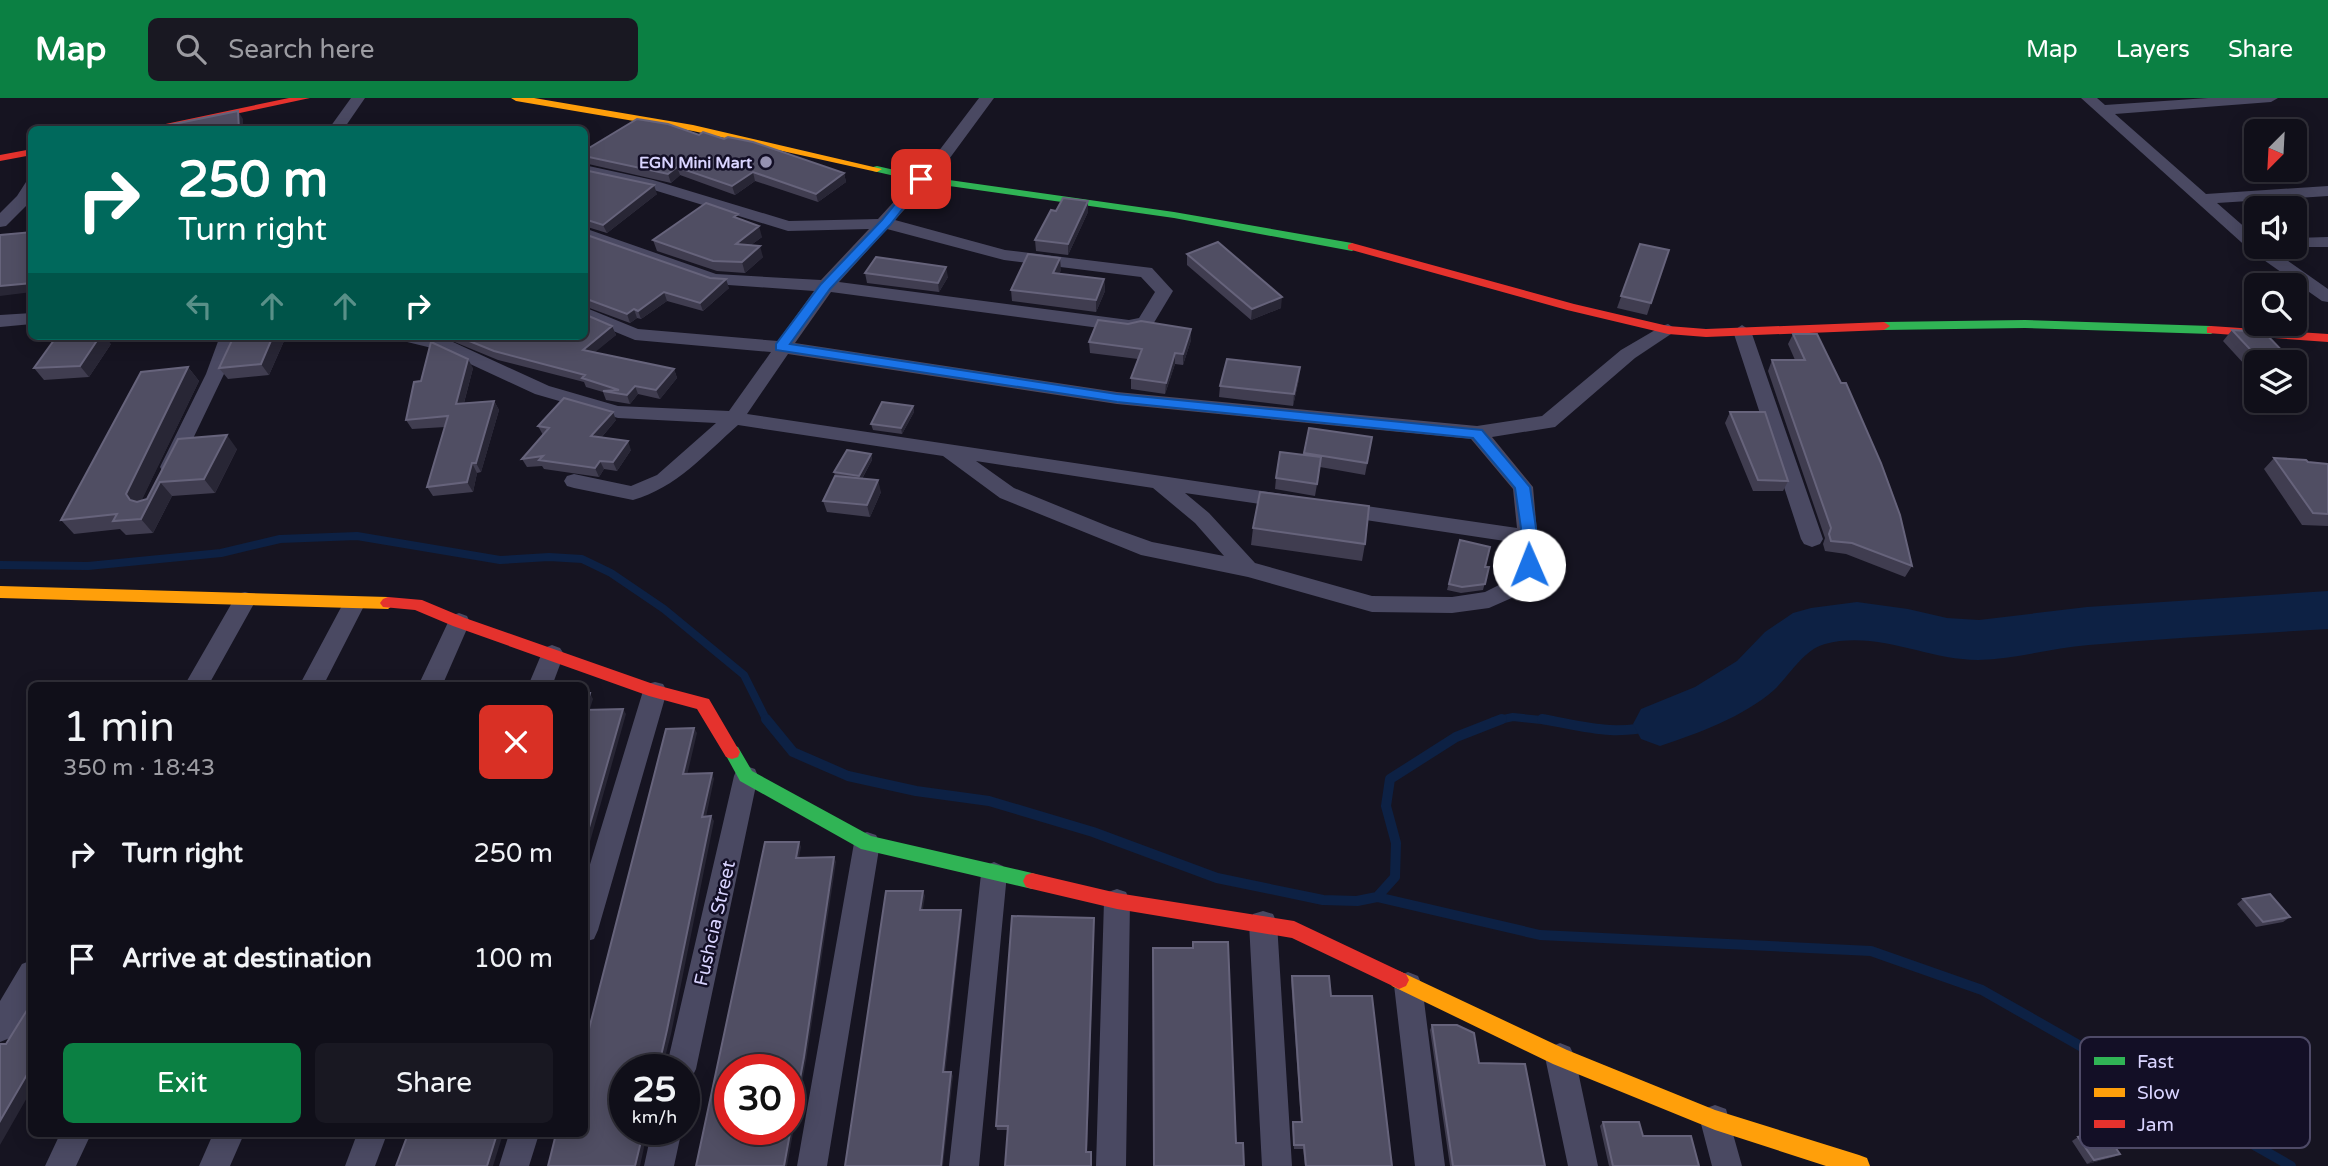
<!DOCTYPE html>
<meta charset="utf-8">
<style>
body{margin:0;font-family:"Varela Round",sans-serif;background:#191822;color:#f1f3f6;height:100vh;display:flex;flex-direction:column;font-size:26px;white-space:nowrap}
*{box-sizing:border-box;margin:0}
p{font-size:23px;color:#9c9ca2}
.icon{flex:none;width:38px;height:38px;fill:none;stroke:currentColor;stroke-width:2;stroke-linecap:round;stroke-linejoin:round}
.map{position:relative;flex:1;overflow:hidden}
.side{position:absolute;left:28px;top:584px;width:560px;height:455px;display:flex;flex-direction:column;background:#100f19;border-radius:10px;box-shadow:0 4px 18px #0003,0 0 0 2px #302f38}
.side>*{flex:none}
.banner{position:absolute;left:28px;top:28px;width:560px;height:214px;border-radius:10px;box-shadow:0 4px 18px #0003,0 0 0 2px #302f38;background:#00695c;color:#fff;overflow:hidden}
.needle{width:46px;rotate:204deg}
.buttons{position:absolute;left:2244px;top:21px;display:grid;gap:14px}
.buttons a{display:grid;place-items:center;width:63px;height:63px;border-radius:10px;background:#100f19;box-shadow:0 4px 18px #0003,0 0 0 2px #302f38;font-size:35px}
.speed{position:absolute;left:609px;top:956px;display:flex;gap:14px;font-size:35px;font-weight:700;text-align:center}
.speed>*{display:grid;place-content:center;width:91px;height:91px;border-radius:50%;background:#100f19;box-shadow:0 4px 18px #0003,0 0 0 2px #302f38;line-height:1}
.speed small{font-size:18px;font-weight:400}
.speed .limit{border:10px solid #d22;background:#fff;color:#111}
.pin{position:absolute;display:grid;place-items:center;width:60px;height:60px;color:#fff;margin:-30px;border-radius:14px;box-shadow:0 4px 10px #0006}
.me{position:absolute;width:77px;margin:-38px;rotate:359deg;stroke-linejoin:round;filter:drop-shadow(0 0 5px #0008)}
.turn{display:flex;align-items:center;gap:24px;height:147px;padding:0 35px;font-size:32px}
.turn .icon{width:91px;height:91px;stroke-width:2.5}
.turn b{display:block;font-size:49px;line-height:60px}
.lanes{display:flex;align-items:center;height:66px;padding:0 35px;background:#0003;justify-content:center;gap:35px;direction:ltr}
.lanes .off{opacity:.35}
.round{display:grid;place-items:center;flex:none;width:74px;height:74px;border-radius:10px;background:#191822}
.head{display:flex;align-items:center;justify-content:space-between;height:119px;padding:0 35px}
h1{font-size:42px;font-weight:600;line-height:52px}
.cta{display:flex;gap:14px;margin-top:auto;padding:14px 35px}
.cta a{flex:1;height:80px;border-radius:10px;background:#0b8043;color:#fff;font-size:28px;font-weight:600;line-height:80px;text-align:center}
.cta a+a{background:#191822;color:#f1f3f6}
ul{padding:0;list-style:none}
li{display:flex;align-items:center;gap:21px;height:105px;padding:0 35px}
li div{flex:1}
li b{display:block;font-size:26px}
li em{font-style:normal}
header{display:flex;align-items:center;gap:42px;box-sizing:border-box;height:98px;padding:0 35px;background:#0b8043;color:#fff}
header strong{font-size:33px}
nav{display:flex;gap:38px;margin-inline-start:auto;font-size:24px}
.search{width:490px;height:63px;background:#191822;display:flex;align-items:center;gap:18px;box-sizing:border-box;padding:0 24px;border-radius:10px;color:#9c9ca2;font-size:26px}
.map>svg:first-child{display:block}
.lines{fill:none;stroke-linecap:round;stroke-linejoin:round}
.stream-far1{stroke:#0d2144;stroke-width:8}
.stream{stroke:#0d2144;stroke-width:10}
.river{fill:#0d2144;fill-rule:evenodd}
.street{fill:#4a4962;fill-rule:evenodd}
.fast{fill:#30b455;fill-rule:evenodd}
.slow{fill:#ff9f0a;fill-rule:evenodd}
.jam{fill:#e5322d;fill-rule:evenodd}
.wall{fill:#403d50}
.shaded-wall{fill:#282635}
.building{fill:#504e63;stroke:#66637b;stroke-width:2;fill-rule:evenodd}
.route{fill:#1a73e8;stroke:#114b97;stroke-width:2}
.poi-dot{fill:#9591b1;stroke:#130f26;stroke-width:2.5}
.labels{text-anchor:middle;stroke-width:5;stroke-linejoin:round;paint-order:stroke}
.far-poi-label{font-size:16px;font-weight:bold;fill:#d9d4ff;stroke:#130f26;text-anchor:end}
.street-label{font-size:19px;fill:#d9d4ff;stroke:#130f26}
.key{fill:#130f26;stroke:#4e4a67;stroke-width:2}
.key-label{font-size:19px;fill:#d9d4ff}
</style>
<header>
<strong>Map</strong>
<div class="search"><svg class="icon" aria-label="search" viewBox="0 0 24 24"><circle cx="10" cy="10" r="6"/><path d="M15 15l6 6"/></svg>Search here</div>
<nav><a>Map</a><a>Layers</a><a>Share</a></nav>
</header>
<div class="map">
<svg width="2328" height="1068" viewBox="0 0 2328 1068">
<rect width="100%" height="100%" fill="#161421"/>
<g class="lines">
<!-- stream-far1 -->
<path class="stream-far1" d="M0,467L88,468L221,455L280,441L357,438L500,462L549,459L582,461L611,475L664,511L744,577L767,623
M1494,623L1513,619L1551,623"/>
<!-- stream -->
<path class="stream" d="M766,621L793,654L848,678L916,693L989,703L1093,734L1217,780L1323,802L1357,803L1377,799L1395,779L1396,745L1386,708L1390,681L1456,639L1502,621
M1542,621C1587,629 1614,639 1660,626
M1377,799L1540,837L1871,853L1982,892L2291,1068"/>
<!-- river -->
<path class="river" d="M2328,493V531C2248,536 2168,540 2089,547C2052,550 2015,561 1978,562C1927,562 1877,532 1825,546C1803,552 1790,577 1774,592C1743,619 1699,635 1660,648L1641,641L1633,626L1641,611L1695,589L1737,563L1765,534L1793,515L1811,510L1857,504L1908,511L1947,520L1979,522L2087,509Z"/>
<!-- street -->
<path class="street" d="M351,0H365L343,32H328Z
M979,0H994L944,68L895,122L1005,152L1152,170L1173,193L1152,228L1129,234L831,194L795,245L1117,294L1477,328L1542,318L1621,252L1662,228L1668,226L1677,232L1635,260L1555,329L1492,339L1533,389L1540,467L1523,495L1489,510L1452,515L1372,514L1248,479L1141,457L1000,400L943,358L738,327C705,356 676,390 633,402L574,390L567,388L564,383L567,378L574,376L631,388L657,377L716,325L618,320L535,296L440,252L399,242L396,238H428L453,244L549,288L618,308L729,313L771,254L635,242L584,221V209L638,231L778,243L814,193L714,186L584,141V130L716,176L821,182L869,131L788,133L644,89L584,77V67L653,82L789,123L878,121L932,62ZM887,131L1004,162L1141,179L1155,194L1139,220L1129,222L839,184ZM788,256L1117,306L1471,341L1513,391L1517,430L1339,404L1332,406L1329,411L1332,416L1339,418L1518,445V466L1507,483L1485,494L1452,499L1372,498L1255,465L1209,415L1185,395L1288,410L1295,408L1298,403L1295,398L747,316ZM976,363L1153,390L1195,425L1224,458L1152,444L1110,429L1014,390Z
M2081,0H2097L2105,7L2208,0H2278L2271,4L2115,16L2206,96L2328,88V98L2217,105L2256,139V149H2268L2328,191V204L2322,203L2251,153Z
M32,82V102L6,128L0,129V115L17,98L26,84Z
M2328,139V149H2289H2294V140Z
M32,215V226L0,229V217Z
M1742,227L1751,233L1823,441L1820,446L1812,449L1804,446L1801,441L1733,233Z
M220,238H238L224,276L177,374H163L160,369L206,276Z
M245,494L253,496L256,502L208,588H184L237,496Z
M354,498L362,500L365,506L323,588H299L346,500Z
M459,515L467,518L470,524L442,588H418L451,518Z
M552,547L560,550L564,556L552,588H528L544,550Z
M655,584L663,586L667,593L598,832L594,841L584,844V786L643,593L647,586Z
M746,668L755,671L758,678L696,971L691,981L684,984V971H666L734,678L737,671Z
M867,734L876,737L880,745L827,1068H797L854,745L858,737Z
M994,764L1003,768L1007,776L979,1068H949L981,776L985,768Z
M1117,791L1126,794L1130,803L1126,1068H1096L1104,803L1108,794Z
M1263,813L1273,816L1277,825L1292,1068H1262L1249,825L1253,816Z
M32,862V902L10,940L0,944V903L22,866Z
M1408,874L1418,878L1422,887L1445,1068H1415L1394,887L1398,878Z
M1560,945L1570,949L1575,959L1598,1068H1568L1545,959L1550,949Z
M1715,1007L1726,1011L1742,1068H1712L1700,1022L1704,1011Z
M652,1031H682L674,1068H644Z
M60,1036H91L76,1068H45Z
M213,1036H244L230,1068H199Z
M357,1036H387L375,1068H345Z
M509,1036H539L529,1068H499Z"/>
<!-- fast -->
<path class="fast" d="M877,68L921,78L1174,114L1352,145L1358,149L1352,153L1174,120L921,84L873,73V69Z
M2025,222L2211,228L2217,232L2211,236L2025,230L1884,232L1878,228L1884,224Z
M732,647L738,649L752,673L871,738L1032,775L1038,777L1041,783L1038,789L1032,791L861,751L740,683L724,654L726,649Z"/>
<!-- slow -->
<path class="slow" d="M511,0H534L693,27L882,71L877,74L693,33L516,3Z
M0,488L388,499L396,505L388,511L0,500Z
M1399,873L1567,952L1715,1012L1859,1057L1867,1060L1870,1068H1826L1715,1032L1553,966L1392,888L1389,882L1392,876Z"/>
<!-- jam -->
<path class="jam" d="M289,0H310L161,32H137Z
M32,51V57L0,63V57Z
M1352,145L1574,206L1668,228L1706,231L1884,224L1890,228L1884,232L1706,239L1668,236L1567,212L1348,151V147Z
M2211,228L2328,236V244L2207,235V229Z
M388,499L422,502L465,520L656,587L709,601L740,654L738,659L732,661L726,659L697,611L649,598L453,528L415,512L383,509L380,505L383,501Z
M1032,775L1117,795L1294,823L1406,876L1409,882L1406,888L1399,891L1292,840L1117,811L1032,791L1026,789L1023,783L1026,777Z"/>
</g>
<!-- wall -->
<path class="wall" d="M699,37L724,41L844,75L846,84L818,104L755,83L735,97L680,77L671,85L584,65V53Z
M584,72L657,96L607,135L584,128Z
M1088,114L1068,157L1036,153L1035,142Z
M739,121L762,139L751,147L763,159L745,175L717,173L657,153L653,142Z
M584,136L729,190L703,213L667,203L641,221L637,220L630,225L584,208Z
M1640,146L1669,152L1647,217L1617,210Z
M1187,156L1281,210L1251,222L1187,167Z
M1061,172L1059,176L1104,181L1105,193L1096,214L1012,203L1011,192Z
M865,175L948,179L939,194L867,185Z
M612,228L616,237L594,254L674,271L677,280L660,301L638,296L630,306L606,302L603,294L586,289L584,284L498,262L440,238H584Z
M2232,232L2293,264H2256V279L2223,243Z
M1793,236L1912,468L1905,479L1846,456L1825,453L1823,446L1825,440L1768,273L1772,262H1795L1788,246Z
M1191,242L1183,267L1175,266L1165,296L1131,291V280L1138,261L1090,255L1089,244Z
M284,243L269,277L228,281L219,270Z
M111,246L89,279L44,282L34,270Z
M2294,266L2305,277L2294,289Z
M188,269L199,283L141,403L147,401L178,341L237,351L215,395L172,398L153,435L126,437L120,431L74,436L61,422Z
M473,270L464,305L494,303L499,312L481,374L477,375L473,394L433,398L427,389L445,329L412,331L406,322L421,283Z
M1299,281L1293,308L1219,299L1220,288Z
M913,308L914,314L902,336L873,332L871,326Z
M1730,314L1788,383L1783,393H1753L1725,325Z
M616,322L601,340L631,352L617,373L604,371L599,379L544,371L542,368L527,369L522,361L543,337L538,328Z
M1309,330L1372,339L1365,377L1320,369L1315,398L1275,391L1276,380L1303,357Z
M871,356L872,362L862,381L881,394L870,419L827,414L823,403L835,378L834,374Z
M2274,360L2308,364L2328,366V428L2302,427L2264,371Z
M1253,430L1365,446L1362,463L1251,447Z
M1460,442L1485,469H1489L1483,492L1461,495L1447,492Z
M2243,801L2290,819L2283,824L2256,829L2237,806Z
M1094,825L1087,1054H1091L1092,1068H1005L1008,1032H997L996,1028Z
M1292,878L1331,898L1392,1068H1305L1303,1051H1294L1292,1028L1293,1024H1301L1291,882Z
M1432,927L1479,965L1545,1068H1450L1430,932Z
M1603,1024L1643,1038L1699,1068H1609L1600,1028Z
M2078,1039L2120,1056L2113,1059L2087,1066L2072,1043Z"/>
<!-- shaded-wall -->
<path class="shaded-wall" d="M238,13L243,21V32H239Z
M677,69L680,77L671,85L668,76Z
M753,74L755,83L735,97L732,88Z
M844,75L846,84L818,104L816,96Z
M654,87L657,96L607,135L603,127Z
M1088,103V114L1068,157V146Z
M759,128L762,139L739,156L736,146Z
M760,148L763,159L745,175L742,164Z
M1060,160L1061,172L1054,186L1053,175Z
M946,169L948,179L939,194L938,185Z
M726,181L729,190L703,213L700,205Z
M1104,181L1105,193L1096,214V202Z
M32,185V194L0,198V188Z
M664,194L667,203L641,221L638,213Z
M1282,199L1281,210L1251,222L1252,211Z
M634,211L637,220L630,225L627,216Z
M612,228L616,237L587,261L583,252Z
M1191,231V242L1183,267V256Z
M100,238H105L111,246L89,279L80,268Z
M273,238H281L284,243L269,277L261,266Z
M1175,255V266L1165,296L1166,285Z
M468,261L473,270L461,316L456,306Z
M188,269L199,283L138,410L142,417L126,396Z
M1300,269L1299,281L1293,308L1294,296Z
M674,271L677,280L660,301L656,292Z
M635,288L638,296L630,306L627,297Z
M494,303L499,312L481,374L476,365Z
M913,308L914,314L902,336L901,330Z
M613,314L616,322L595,347L591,338Z
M227,337L237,351L215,395L204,381Z
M628,343L631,352L617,373L613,364Z
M871,356L872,362L860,384L859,378Z
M600,363L604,371L599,379L595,370Z
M472,365L477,375L473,394L467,384Z
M878,382L881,394L870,419L867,407Z
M160,384L172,398L153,435L141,421Z
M590,595L593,601L588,617L585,612Z
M623,611L626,616L584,765V747Z
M694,630L697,635L686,682L683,676Z
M712,675L714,681L705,724L702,719Z
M711,718L714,723L671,936L662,971H658Z
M799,744L801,749L798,765L796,760Z
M834,759L836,764L806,963L787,1068H784Z
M923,793L925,798L922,817L920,812Z
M961,812L962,817L945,978L943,974Z
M1094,820V825L1087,1057L1086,1054Z
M32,968V991L0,1047V1023Z
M951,974L953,978L943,1068H941Z
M644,1031H648L640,1068H635Z
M497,1036H503L493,1068H487Z
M2120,1056L2113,1059L2087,1066L2094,1062Z"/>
<!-- building -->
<path class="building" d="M238,13L239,32H144Z
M637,21L668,26L699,37L703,34L724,41L728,39L753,44L844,75L816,96L753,74L732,88L677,69L668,76L584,58V53Z
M584,72L654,87L603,127L584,121Z
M1063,100L1088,103L1068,146L1035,142L1051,112L1056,113Z
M706,105L738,116L734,119L759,128L736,146L760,148L742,164L713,163L653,142Z
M32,134V185L0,188V137Z
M584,136L710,180L726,181L700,205L664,194L638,213L634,211L627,216L584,200Z
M1218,144L1282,199L1252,211L1187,156Z
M1640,146L1669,152L1651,205L1621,198Z
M1028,156L1060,160L1053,175L1104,181L1096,202L1011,192Z
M876,159L946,169L938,185L865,175Z
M584,216L612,228L583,252L674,271L656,292L635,288L627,297L603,293L619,292L582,280L585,277L494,253L457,238H584Z
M1098,222L1128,226L1141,223L1191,231L1183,256L1175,255L1166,285L1131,280L1142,251L1089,244Z
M2232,232L2264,234L2293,264H2262Z
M1793,236H1817L1841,285H1846L1881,365L1900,417L1912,468L1852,445L1831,443L1829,436L1831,430L1772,262H1805Z
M57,238H100L80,268L34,270Z
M234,238H273L261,266L219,270Z
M431,244L468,261L456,306L494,303L476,365H472L467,384L427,389L448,318L406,322L414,284L421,283Z
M1227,261L1300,269L1294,296L1220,288Z
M2294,266L2305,277H2294Z
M188,269L126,396L130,402L137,404L147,401L178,341L227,337L204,381L160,384L141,421L113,423L117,416L61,422L141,274Z
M564,300L613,314L591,338L628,343L613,364L600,363L595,370L539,362L543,358L522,361L549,330L538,328Z
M882,304L913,308L901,330L871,326Z
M1730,314H1765L1788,383L1758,382Z
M1309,330L1372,339L1367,365L1304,355Z
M847,352L871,356L859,378L834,374Z
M1280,354L1321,359L1317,386L1276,380Z
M2274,360L2306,362L2308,364L2328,366V416L2313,415Z
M835,378L878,382L867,407L823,403Z
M1260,394L1369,408L1365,446L1253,430Z
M1460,442L1490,449L1485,469H1489L1485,486L1462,489L1449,486Z
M584,595H590L585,612L623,611L584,747Z
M694,630L683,676L712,675L702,719L711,718L667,932L658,971H625V1031H644L635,1068H548L556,1036H584V935L586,931H589L666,631Z
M765,744H799L796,760L834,759L804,959L784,1068H696ZM730,971H789V1031H730Z
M886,793H923L920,812H961L943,974H951L941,1068H845Z
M2270,796L2290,819L2263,824L2243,801Z
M1012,818L1094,820L1086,1054H1091V1068H1005L1008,1028H996Z
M1193,844H1228L1236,1045H1243L1244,1068H1154L1153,850H1193Z
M1292,878H1329L1331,898H1372L1392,1068H1306L1304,1047H1294L1293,1024H1302Z
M32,904V968L0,1023V946H6Z
M1432,927H1457L1474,935L1479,965L1525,966L1545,1068H1453Z
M1603,1024H1639L1643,1038H1691L1699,1068H1613Z
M2104,1033L2120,1056L2094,1062L2078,1039Z
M408,1036H497L487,1068H396Z"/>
<!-- route -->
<path class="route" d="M917,79L926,81L890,127L830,191L790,246L1117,296L1482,332L1530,389L1536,430L1537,467L1534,471L1529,473L1521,467V430L1515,390L1473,340L1117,304L776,252V246L821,186L882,122Z"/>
<!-- markers -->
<circle class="poi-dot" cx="766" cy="64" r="7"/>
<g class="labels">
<!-- far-poi labels -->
<g class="far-poi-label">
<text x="752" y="70">EGN Mini Mart</text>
</g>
<!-- street labels -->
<g class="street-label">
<text transform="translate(714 825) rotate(-77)" y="7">Fushcia Street</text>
</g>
</g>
<!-- legend -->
<rect x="2080" y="939" width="230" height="111" rx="10" class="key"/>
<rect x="2094" y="959" width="31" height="8" fill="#30b455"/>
<rect x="2094" y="990" width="31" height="9" fill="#ff9f0a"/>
<rect x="2094" y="1022" width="31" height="8" fill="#e5322d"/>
<g class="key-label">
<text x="2137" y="970">Fast</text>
<text x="2137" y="1001">Slow</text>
<text x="2137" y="1033">Jam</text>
</g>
</svg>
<div class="buttons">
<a><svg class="needle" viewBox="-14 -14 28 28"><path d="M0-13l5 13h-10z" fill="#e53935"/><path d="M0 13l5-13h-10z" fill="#9c9ca2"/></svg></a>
<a><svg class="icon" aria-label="sound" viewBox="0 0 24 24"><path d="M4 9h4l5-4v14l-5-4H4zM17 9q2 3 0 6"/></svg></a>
<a><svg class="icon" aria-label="search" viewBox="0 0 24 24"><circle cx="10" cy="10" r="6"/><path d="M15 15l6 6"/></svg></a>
<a><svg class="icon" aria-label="layers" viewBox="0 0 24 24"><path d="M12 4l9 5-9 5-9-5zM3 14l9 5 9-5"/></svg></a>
</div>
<div class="speed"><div>25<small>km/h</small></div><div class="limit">30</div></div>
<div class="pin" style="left:921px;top:81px;background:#d93025"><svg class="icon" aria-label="arrive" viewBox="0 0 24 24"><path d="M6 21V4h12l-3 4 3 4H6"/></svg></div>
<svg class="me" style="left:1529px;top:467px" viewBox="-20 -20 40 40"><circle r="19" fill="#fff"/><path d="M0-13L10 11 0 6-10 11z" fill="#1a73e8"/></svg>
<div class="banner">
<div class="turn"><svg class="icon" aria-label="right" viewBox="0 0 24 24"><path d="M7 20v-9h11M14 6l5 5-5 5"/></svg><div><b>250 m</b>Turn right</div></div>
<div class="lanes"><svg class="icon off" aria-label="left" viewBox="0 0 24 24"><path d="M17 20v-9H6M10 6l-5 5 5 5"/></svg><svg class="icon off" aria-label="ahead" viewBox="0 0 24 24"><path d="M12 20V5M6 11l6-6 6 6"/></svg><svg class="icon off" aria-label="ahead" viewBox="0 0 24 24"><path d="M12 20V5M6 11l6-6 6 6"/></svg><svg class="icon" aria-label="right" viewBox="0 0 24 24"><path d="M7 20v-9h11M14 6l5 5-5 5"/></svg></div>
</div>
<section class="side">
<div class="head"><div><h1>1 min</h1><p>350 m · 18:43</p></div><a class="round" style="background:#d93025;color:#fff"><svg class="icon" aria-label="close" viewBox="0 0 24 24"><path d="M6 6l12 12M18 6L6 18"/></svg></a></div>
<ul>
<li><svg class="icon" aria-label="right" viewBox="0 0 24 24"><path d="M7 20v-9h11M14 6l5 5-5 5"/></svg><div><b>Turn right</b></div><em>250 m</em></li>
<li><svg class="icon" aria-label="arrive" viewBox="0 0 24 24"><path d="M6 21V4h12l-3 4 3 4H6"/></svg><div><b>Arrive at destination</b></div><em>100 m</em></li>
</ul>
<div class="cta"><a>Exit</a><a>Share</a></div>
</section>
</div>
